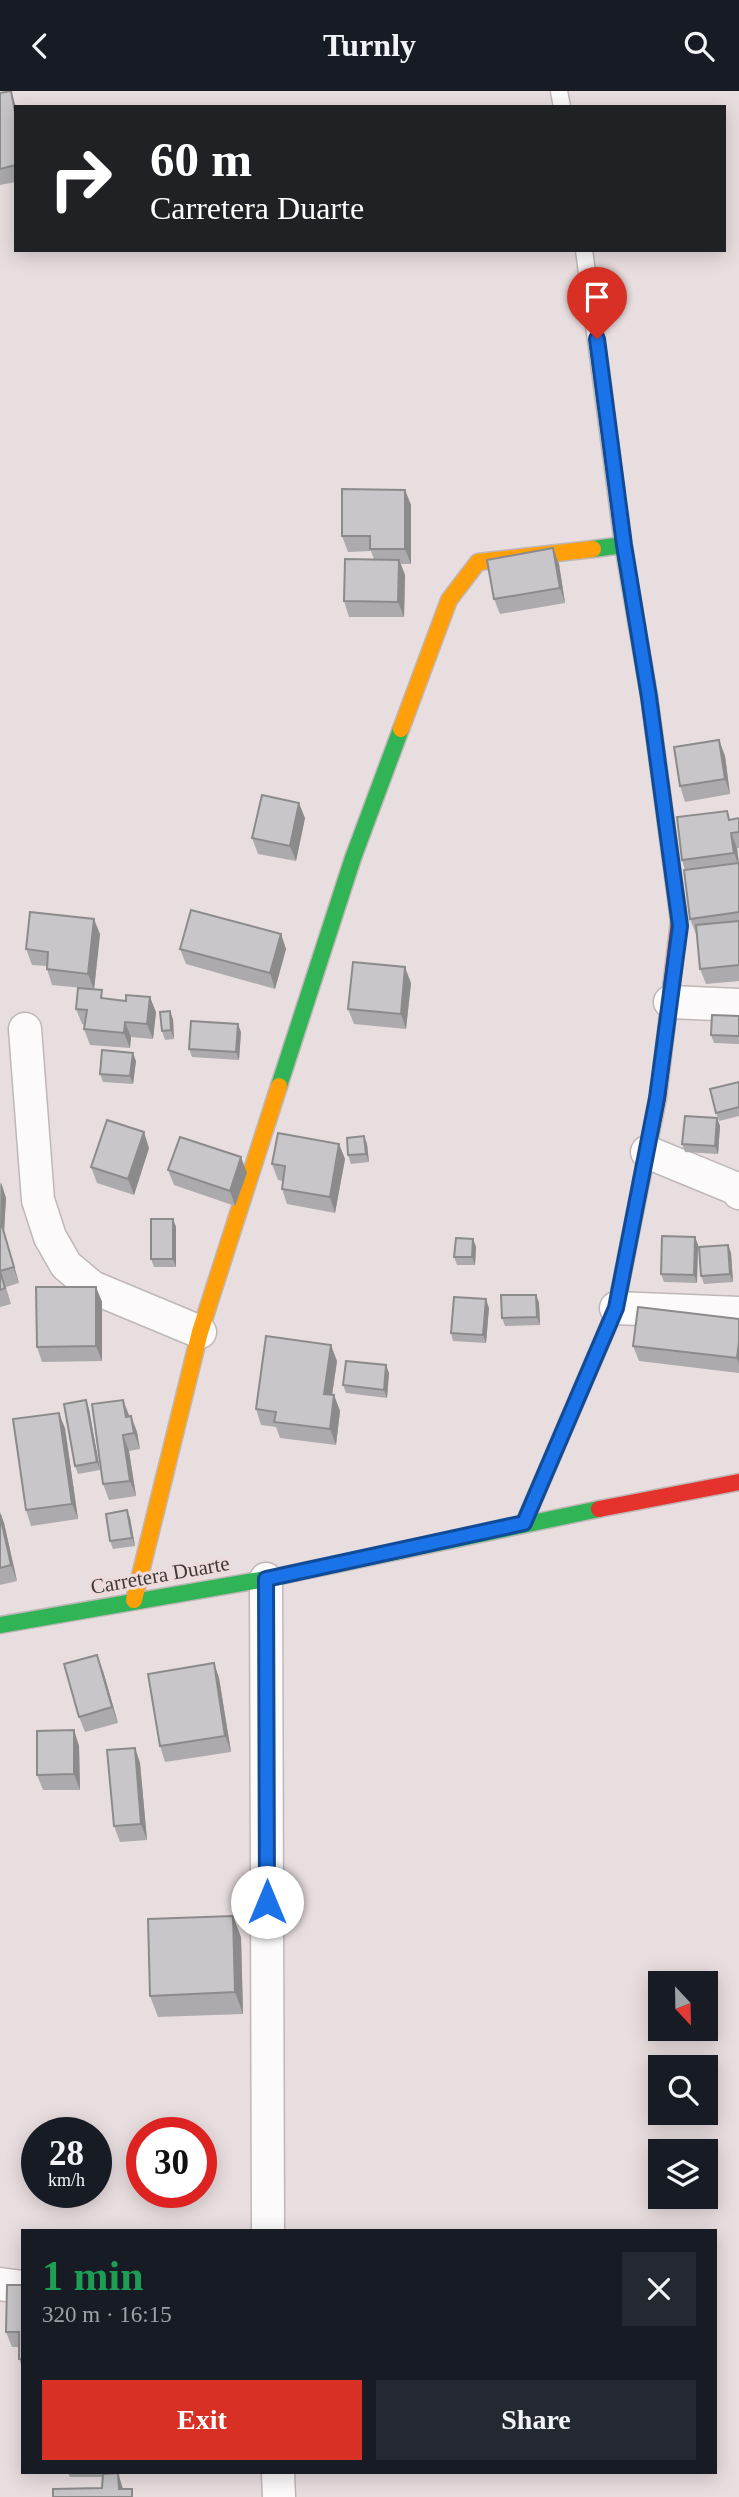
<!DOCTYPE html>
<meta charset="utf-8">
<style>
body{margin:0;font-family:Georgia,serif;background:#242831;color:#f1f3f6;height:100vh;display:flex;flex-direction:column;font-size:26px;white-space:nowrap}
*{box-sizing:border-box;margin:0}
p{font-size:23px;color:#9ea1a6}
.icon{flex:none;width:38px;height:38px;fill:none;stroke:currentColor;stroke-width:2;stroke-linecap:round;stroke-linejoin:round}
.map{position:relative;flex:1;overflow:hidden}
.details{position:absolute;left:21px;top:2138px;width:696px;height:245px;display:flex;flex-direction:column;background:#171b24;border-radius:0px;box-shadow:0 4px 18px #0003}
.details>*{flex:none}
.top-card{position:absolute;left:14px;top:14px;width:712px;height:147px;border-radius:0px;box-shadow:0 4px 18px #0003;background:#202124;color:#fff;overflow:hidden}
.needle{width:46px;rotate:158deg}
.fabs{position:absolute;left:648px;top:1880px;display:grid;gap:14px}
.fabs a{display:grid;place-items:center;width:70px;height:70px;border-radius:0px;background:#171b24;box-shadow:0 4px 18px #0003;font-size:35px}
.speed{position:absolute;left:21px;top:2026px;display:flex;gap:14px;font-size:35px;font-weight:700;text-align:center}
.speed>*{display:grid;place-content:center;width:91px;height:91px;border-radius:50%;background:#171b24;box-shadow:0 4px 18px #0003;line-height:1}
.speed small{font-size:18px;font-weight:400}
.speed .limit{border:10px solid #d22;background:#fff;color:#111}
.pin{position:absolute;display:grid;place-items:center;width:60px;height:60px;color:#fff;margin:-72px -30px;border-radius:50% 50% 50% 0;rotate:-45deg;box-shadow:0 0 7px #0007}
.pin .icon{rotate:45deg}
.me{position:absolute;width:77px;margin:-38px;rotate:0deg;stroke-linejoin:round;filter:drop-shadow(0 0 5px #0008)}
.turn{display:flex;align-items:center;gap:24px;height:147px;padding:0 21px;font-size:32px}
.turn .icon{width:91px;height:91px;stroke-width:2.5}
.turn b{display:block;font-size:49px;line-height:60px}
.round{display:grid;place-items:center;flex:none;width:74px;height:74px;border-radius:0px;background:#242831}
.summary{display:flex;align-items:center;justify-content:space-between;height:119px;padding:0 21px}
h1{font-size:42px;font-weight:700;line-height:52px;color:#1e9e55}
.button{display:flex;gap:14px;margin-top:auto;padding:14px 21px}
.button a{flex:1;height:80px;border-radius:0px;background:#d93025;color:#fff;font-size:28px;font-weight:700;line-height:80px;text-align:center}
.button a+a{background:#242831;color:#f1f3f6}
header{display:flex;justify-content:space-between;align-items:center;height:91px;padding:0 21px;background:#171b24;font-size:32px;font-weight:700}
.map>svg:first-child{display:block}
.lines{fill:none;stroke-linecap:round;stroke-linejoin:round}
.lane-casing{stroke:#bfb7b7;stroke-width:19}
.street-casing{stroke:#bfb7b7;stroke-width:35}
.fast-casing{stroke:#bfb7b7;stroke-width:19}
.slow-casing{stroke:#bfb7b7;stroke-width:19}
.jam-casing{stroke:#bfb7b7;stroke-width:19}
.lane{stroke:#fcfafa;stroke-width:16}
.street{stroke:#fcfafa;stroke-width:32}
.fast{stroke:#30b455;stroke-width:16}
.slow{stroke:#ff9f0a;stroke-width:16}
.jam{stroke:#e5322d;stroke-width:16}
.wall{fill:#acaaac}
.shaded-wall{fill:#8c8b8c}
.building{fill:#c8c6c8;stroke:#8c8b8c;stroke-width:2}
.route-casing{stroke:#114b97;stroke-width:18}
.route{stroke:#1a73e8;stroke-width:12}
.labels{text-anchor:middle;stroke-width:6;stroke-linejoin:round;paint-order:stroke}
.street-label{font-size:21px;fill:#3f3838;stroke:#eddadb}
</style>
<header><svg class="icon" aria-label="back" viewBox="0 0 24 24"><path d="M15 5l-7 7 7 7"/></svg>Turnly<svg class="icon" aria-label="search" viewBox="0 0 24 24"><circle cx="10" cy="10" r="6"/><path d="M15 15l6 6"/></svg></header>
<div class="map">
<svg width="739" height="2406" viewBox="0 0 739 2406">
<rect width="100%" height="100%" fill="#e9dedf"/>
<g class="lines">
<defs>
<path id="lane" d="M559,0L562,16
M584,159L623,454"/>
<path id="street" d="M670,911L739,914
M25,938L38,1109L50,1146L66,1174L92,1196L200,1241
M647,1061L737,1098L739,1102
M616,1217L739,1222
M266,1488L268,2140
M0,2193L23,2196
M278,2382L279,2406"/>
<path id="fast" d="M593,458L623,454L649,605L679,830
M279,995L353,767L401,638
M0,1534L266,1488L599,1418"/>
<path id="slow" d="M401,638L449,509L478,471L593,458
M524,1432L616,1217L641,1091
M134,1509L200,1241L279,995"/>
<path id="jam" d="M641,1091L658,1007L679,830
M599,1418L739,1391"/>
</defs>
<!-- lane casing -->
<use href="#lane" class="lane-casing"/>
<!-- street casing -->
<use href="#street" class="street-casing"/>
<!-- fast casing -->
<use href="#fast" class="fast-casing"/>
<!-- slow casing -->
<use href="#slow" class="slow-casing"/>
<!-- jam casing -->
<use href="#jam" class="jam-casing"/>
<!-- lane -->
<use href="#lane" class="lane"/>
<!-- street -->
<use href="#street" class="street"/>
<!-- fast -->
<use href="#fast" class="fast"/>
<!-- slow -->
<use href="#slow" class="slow"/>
<!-- jam -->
<use href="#jam" class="jam"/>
</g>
<!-- wall -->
<path class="wall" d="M0,2L16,16V91L0,94Z
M405,399L411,414V473H401L405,484L404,526H349L344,510L374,468L371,460L348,461L342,445Z
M559,473L565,512L500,523L494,508Z
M719,649L725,665L730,703L685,711L680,695Z
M305,727L296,770L258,763L252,747Z
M731,729L739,741V757H737L739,771V890L706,893L700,878L697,843H696L690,828L685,779L682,769Z
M100,843L94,899L105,908L156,921L153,948L131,946L130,957L90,954L84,938L85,934L82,933L76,918L83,897L52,894L47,878V875L32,874L26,858Z
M281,843L286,858L275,898L186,873L180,858Z
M411,892L406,938L354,933L348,918Z
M739,925V953L714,952L711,944Z
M173,928L174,948L165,949L162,940Z
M241,941L239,969L192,966L189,958Z
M136,970L133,993L103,991L100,983Z
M739,991V1025L719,1030L716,1022Z
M717,1027L720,1035L718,1063L685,1061L682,1053Z
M364,1045L367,1053L369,1071L351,1073L348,1064Z
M339,1053L345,1068L335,1122L287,1113L282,1098L283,1090L278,1089L272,1073Z
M149,1057L134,1104L97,1092L91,1076Z
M168,1079L247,1082L235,1115L174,1094Z
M0,1091L6,1107L4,1141L19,1192L6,1196L11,1213L0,1216Z
M173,1128L176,1136V1176H154L151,1168Z
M695,1146L698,1154L697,1192L664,1191L661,1183Z
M473,1148L476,1156L475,1174H457L454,1166Z
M728,1154L731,1162L733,1191L704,1193L701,1185Z
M96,1196L102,1211V1270L42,1271L37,1256Z
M536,1204L539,1212L540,1234L505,1235L502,1227Z
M489,1217L486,1252L453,1250L451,1242Z
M739,1228V1282L639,1270L633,1255Z
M337,1270L332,1304H334L340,1320L336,1354L280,1347L276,1336L261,1334L256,1318Z
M389,1282L387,1307L346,1302L343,1294Z
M89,1318L100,1379L78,1383L75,1375Z
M131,1325L137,1341L140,1358L129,1360L136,1405L109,1409L103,1393L129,1326Z
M65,1337L78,1428L31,1435L26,1419Z
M127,1419L130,1427L135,1455L113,1458L110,1450Z
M0,1421L4,1432L17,1490L0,1494Z
M214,1572L219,1587L231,1661L165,1671L160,1655Z
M103,1580L118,1632L85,1641L79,1626Z
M74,1639L79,1655L80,1699H43L37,1684Z
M135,1657L140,1672L147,1749L120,1751L114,1735Z
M241,1846L243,1923L158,1926L150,1905Z
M23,2194V2278L19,2268V2256H12L6,2241Z
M68,2382H116L102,2397L103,2386H70Z"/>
<!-- shaded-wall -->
<path class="shaded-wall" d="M11,0L16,16V27Z
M405,399L411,414V473L405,458Z
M553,457L559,473L565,512L560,497Z
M399,469L405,484L404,526L398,511Z
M719,649L725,665L730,703L725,688Z
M299,712L305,727L296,770L290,755Z
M731,742L737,757L739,775L734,762Z
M94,828L100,843L94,899L88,883Z
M281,843L286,858L275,898L270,882Z
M405,876L411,892L406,938L401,923Z
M150,906L156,921L153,948L147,933Z
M170,920L173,928L174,948L171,939Z
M125,931L131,946L130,957L124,942Z
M238,933L241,941L239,969L236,961Z
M133,962L136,970L133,993L130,985Z
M717,1027L720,1035L718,1063L715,1055Z
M144,1041L149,1057L134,1104L128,1088Z
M364,1045L367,1053L369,1071L366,1063Z
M339,1053L345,1068L335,1122L330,1106Z
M241,1066L247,1082L235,1115L230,1100Z
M1,1091L6,1107L4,1141L19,1192L0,1142Z
M173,1128L176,1136V1176L173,1168Z
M695,1146L698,1154L697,1192L694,1184Z
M473,1148L476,1156L475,1174L472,1166Z
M728,1154L731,1162L733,1191L730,1183Z
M96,1196L102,1211V1270L96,1255Z
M536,1204L539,1212L540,1234L537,1226Z
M486,1208L489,1217L486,1252L483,1244Z
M739,1250V1273L737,1267Z
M331,1254L337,1270L330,1318L324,1303Z
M386,1274L389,1282L387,1307L384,1299Z
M334,1304L340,1320L336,1354L330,1338Z
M86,1309L89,1318L100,1379L97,1371Z
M123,1309L129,1324L131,1342L126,1326Z
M59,1322L65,1337L78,1428L72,1413Z
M131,1325L137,1341L140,1358L134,1342Z
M123,1344L129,1360L136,1405L130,1390Z
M127,1419L130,1427L135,1455L132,1447Z
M0,1421L4,1432L17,1490L11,1474Z
M97,1564L103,1580L118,1632L112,1616Z
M214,1572L219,1587L231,1661L225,1645Z
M74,1639L79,1655L80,1699L74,1683Z
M135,1657L140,1672L147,1749L141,1733Z
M233,1825L241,1846L243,1923L235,1901Z
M118,2382L123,2398H119Z"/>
<!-- building -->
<path class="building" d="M11,0L16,27V74L0,78V2Z
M342,398L405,399V458H370V445H342Z
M553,457L560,497L494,508L487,469Z
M345,468L399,469L398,511L344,510Z
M719,649L725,688L680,695L674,656Z
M262,704L299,712L290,755L252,747Z
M727,720L729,729L739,727V741L731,742L734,762L682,769L677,726Z
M739,772V821L690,828L684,779Z
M191,819L281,843L270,882L180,858Z
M30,821L94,828L88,883L47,878L48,861L26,858Z
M739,830V874L700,878L696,834Z
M353,871L405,876L401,923L348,918Z
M78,897L102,899L101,907L126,910V904L150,906L147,933L125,931L124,942L84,938L87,919L76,918Z
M170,920L171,939L162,940L160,921Z
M712,924L739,925V945L711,944Z
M191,930L238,933L236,961L189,958Z
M102,959L133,962L130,985L100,983Z
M739,991V1016L716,1022L710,998Z
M685,1025L717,1027L715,1055L682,1053Z
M107,1029L144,1041L128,1088L91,1076Z
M278,1042L339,1053L330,1106L282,1098L285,1075L272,1073Z
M364,1045L366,1063L348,1064L347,1047Z
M180,1046L241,1066L230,1100L168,1079Z
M151,1128H173V1168H151Z
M2,1135L14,1176L0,1180L5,1197L0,1199V1136Z
M662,1145L695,1146L694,1184L661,1183Z
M456,1147L473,1148L472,1166H454Z
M728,1154L730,1183L701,1185L699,1156Z
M36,1196H96V1255L37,1256Z
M501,1204H536L537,1226L502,1227Z
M454,1206L486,1208L483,1244L451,1242Z
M638,1216L739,1228V1250L737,1267L633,1255Z
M266,1245L331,1254L324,1303L334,1304L330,1338L274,1331L276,1321L256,1318Z
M346,1270L386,1274L384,1299L343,1294Z
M86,1309L97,1371L75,1375L64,1313Z
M123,1309L126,1326L131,1325L134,1342L123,1344L130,1390L103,1393L92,1313Z
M59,1322L72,1413L26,1419L13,1328Z
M127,1419L132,1447L110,1450L106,1423Z
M0,1424L11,1474L0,1477Z
M97,1564L112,1616L79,1626L64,1573Z
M214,1572L225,1645L160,1655L148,1583Z
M74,1639V1683L37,1684V1640Z
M135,1657L141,1733L114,1735L107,1659Z
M233,1825L235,1901L150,1905L148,1828Z
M7,2194H23V2268H19V2241H6Z
M118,2382L119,2398H132V2406H53V2398L102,2397L103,2383Z"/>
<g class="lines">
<defs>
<path id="route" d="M267,1811L266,1488L524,1432L616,1217L657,1007L680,835L649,606L624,454L597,248"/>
</defs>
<!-- route casing -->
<use href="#route" class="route-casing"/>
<!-- route -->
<use href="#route" class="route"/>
</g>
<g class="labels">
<!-- street labels -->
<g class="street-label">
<text transform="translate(160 1484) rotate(-10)" y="7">Carretera Duarte</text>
</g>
</g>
</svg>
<div class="fabs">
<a><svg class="needle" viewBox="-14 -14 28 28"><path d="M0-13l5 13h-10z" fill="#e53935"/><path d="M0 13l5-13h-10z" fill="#9ea1a6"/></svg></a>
<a><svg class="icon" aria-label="search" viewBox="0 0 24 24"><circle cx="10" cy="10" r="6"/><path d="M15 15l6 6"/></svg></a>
<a><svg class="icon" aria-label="layers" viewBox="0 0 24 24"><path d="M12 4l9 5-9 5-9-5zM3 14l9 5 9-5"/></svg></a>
</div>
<div class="speed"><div>28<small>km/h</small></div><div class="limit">30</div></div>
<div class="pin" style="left:597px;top:248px;background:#d93025"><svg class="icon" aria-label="arrive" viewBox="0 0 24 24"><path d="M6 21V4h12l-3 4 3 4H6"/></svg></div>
<svg class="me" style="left:267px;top:1811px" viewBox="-20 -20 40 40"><circle r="19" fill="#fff"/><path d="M0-13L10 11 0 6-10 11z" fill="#1a73e8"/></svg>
<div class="top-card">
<div class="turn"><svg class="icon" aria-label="right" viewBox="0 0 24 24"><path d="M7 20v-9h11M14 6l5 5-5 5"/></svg><div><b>60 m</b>Carretera Duarte</div></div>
</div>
<section class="details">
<div class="summary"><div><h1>1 min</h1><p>320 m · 16:15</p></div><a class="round"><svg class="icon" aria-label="close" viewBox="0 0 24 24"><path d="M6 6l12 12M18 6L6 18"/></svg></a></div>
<div class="button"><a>Exit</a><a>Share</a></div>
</section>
</div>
